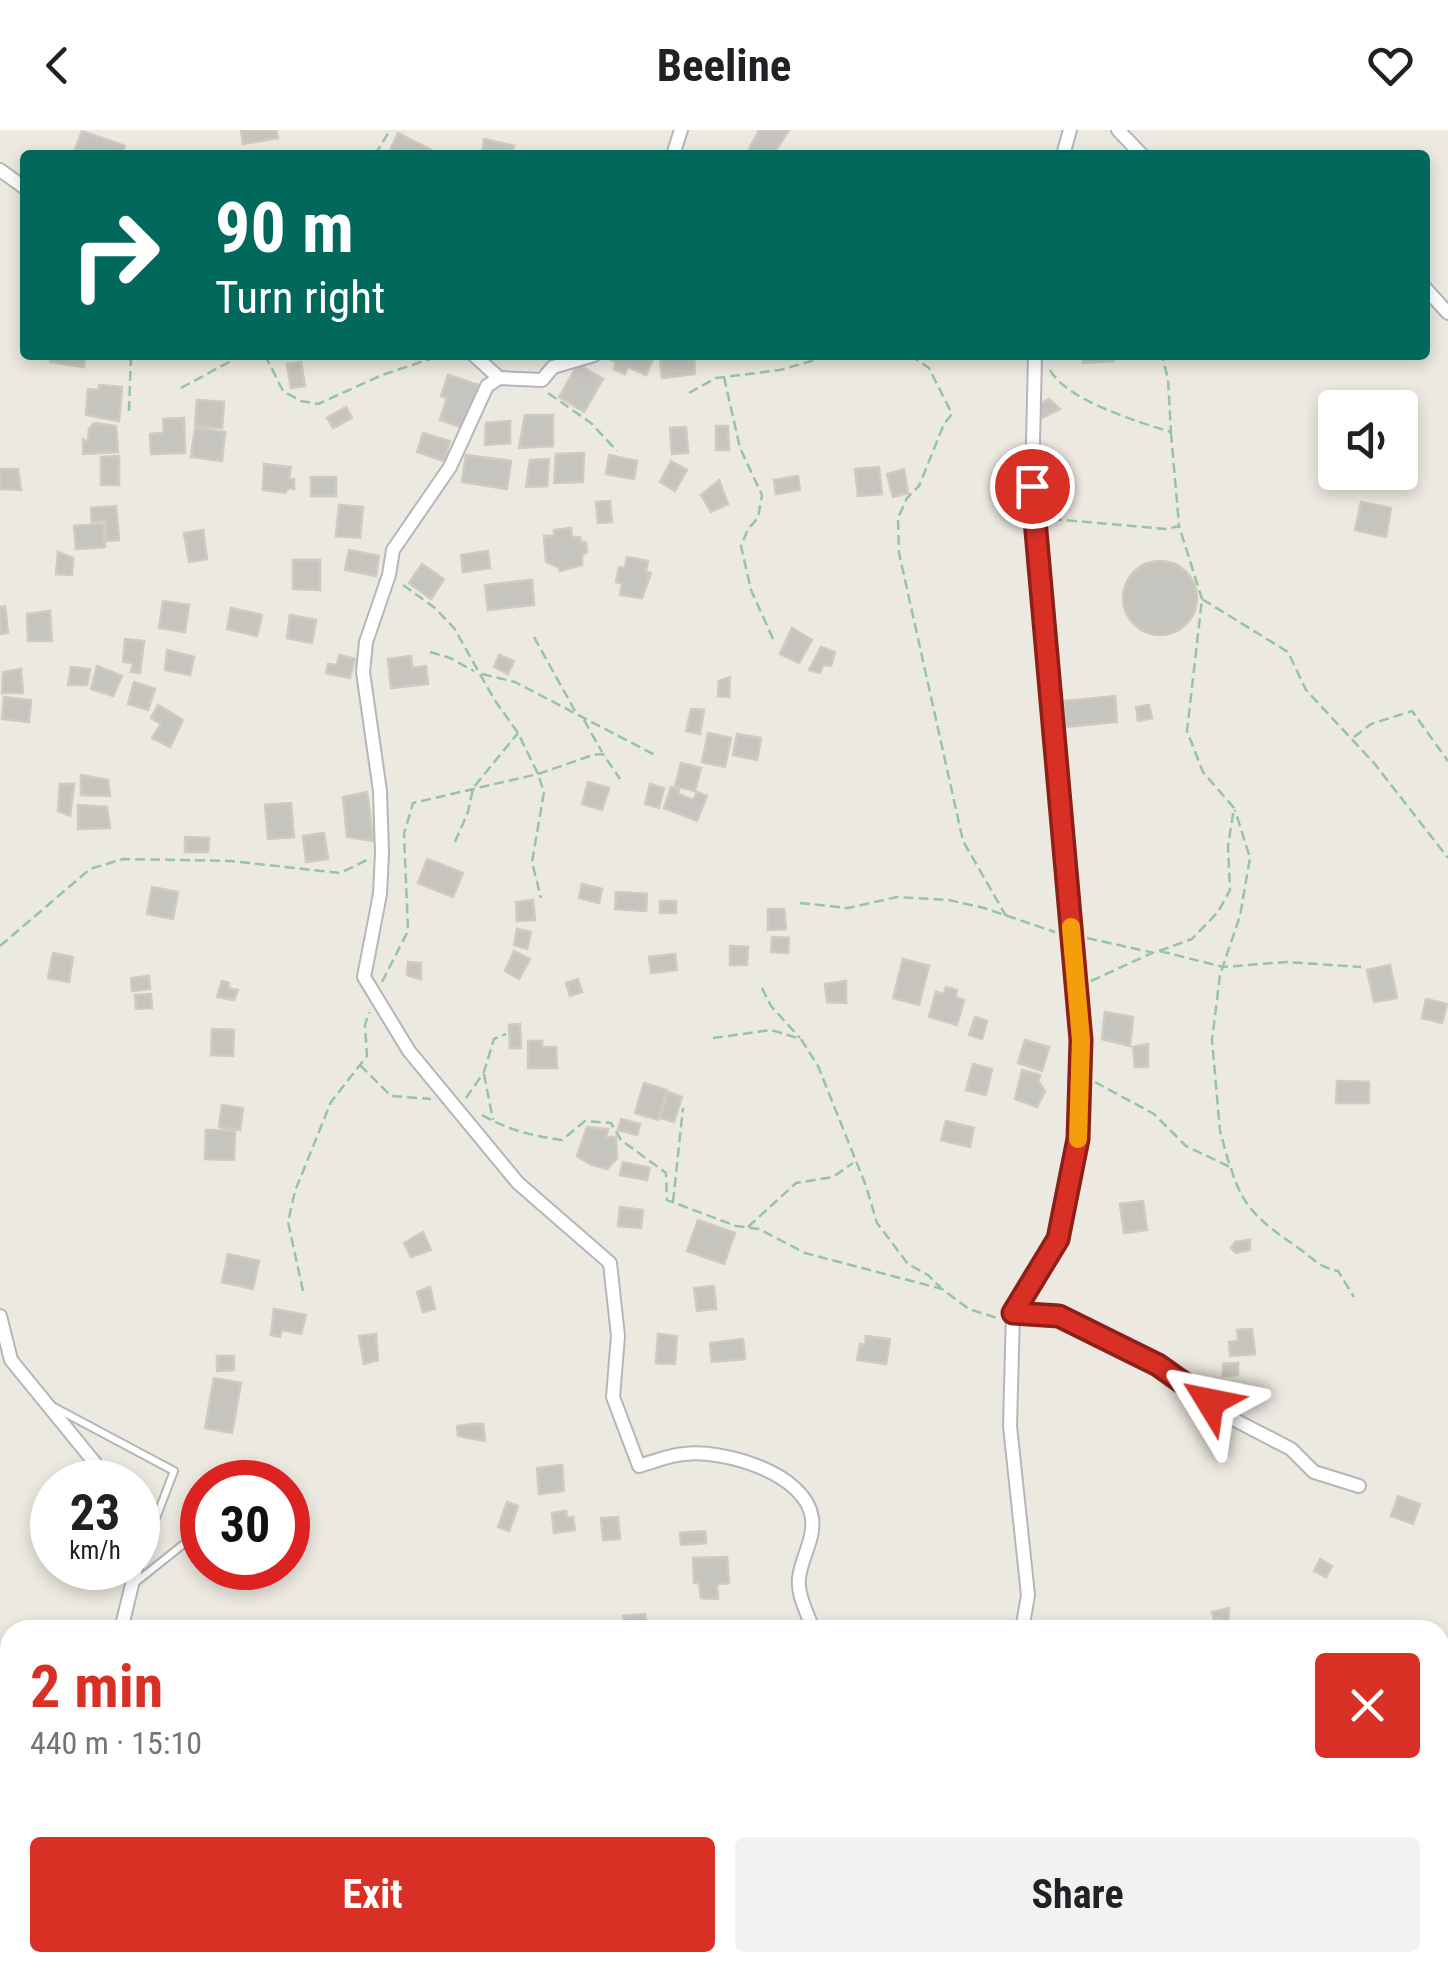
<!DOCTYPE html>
<meta charset="utf-8">
<style>
body{margin:0;font-family:"Roboto Condensed",sans-serif;background:#f2f2f2;color:#202124;height:100vh;display:flex;flex-direction:column;font-size:38px;white-space:nowrap}
*{box-sizing:border-box;margin:0}
p{font-size:32px;color:#757577}
.icon{flex:none;width:55px;height:55px;fill:none;stroke:currentColor;stroke-width:2;stroke-linecap:round;stroke-linejoin:round}
.map{position:relative;flex:1;overflow:hidden}
.side{position:absolute;left:0px;top:1490px;width:1450px;height:352px;display:flex;flex-direction:column;background:#fff;border-radius:30px 30px 0 0;box-shadow:0 5px 15px #0003}
.side>*{flex:none}
.top-card{position:absolute;left:20px;top:20px;width:1410px;height:210px;border-radius:10px;box-shadow:0 5px 15px #0003;background:#00695c;color:#fff;overflow:hidden}
.buttons{position:absolute;left:1318px;top:260px;display:grid;gap:20px}
.buttons a{display:grid;place-items:center;width:100px;height:100px;border-radius:10px;background:#fff;box-shadow:0 5px 15px #0003;font-size:50px}
.speed{position:absolute;left:30px;top:1330px;display:flex;gap:20px;font-size:50px;font-weight:700;text-align:center}
.speed>*{display:grid;place-content:center;width:130px;height:130px;border-radius:50%;background:#fff;box-shadow:0 5px 15px #0003;line-height:1}
.speed small{font-size:25px;font-weight:400}
.speed .limit{border:15px solid #d22;background:#fff;color:#111}
.pin{position:absolute;display:grid;place-items:center;width:85px;height:85px;color:#fff;margin:-42px;border:5px solid #fff;border-radius:50%;box-shadow:0 2px 10px #0007}
.me{position:absolute;width:110px;margin:-55px;rotate:305deg;stroke-linejoin:round;filter:drop-shadow(0 0 8px #0008)}
.turn{display:flex;align-items:center;gap:35px;height:210px;padding:0 30px;font-size:45px}
.turn .icon{width:130px;height:130px;stroke-width:2.5}
.turn b{display:block;font-size:70px;line-height:85px}
.round{display:grid;place-items:center;flex:none;width:105px;height:105px;border-radius:10px;background:#f2f2f2}
.head{display:flex;align-items:center;justify-content:space-between;height:170px;padding:0 30px}
h1{font-size:60px;font-weight:700;line-height:75px;color:#d93025}
.button{display:flex;gap:20px;margin-top:auto;padding:20px 30px}
.button a{flex:1;height:115px;border-radius:10px;background:#d93025;color:#fff;font-size:40px;font-weight:700;line-height:115px;text-align:center}
.button a+a{background:#f2f2f2;color:#202124}
header{display:flex;justify-content:space-between;align-items:center;height:130px;padding:0 30px;background:#fff;font-size:45px;font-weight:700}
.map>svg:first-child{display:block}
.building{fill:#c6c4be;stroke:#d0cabf;stroke-width:2.5}
.lines{fill:none;stroke-linecap:round;stroke-linejoin:round}
.lane-casing{stroke:#b3b7bb;stroke-width:10}
.street-casing{stroke:#b3b7bb;stroke-width:16}
.path{stroke:#97c4a2;stroke-width:2.5;stroke-dasharray:10 5;stroke-linecap:butt}
.lane{stroke:#fff;stroke-width:6}
.street{stroke:#fff;stroke-width:12}
.route-casing{stroke:#8d1f18;stroke-width:25}
.route{stroke:#d93025;stroke-width:18}
.slow{stroke:#f59e0b;stroke-width:18}
</style>
<header><svg class="icon" aria-label="back" viewBox="0 0 24 24"><path d="M15 5l-7 7 7 7"/></svg>Beeline<svg class="icon" aria-label="heart" viewBox="0 0 24 24"><path d="M12 20l-8-8c-3-5 5-10 8-4 3-6 11-1 8 4z"/></svg></header>
<div class="map">
<svg width="1448" height="1841" viewBox="0 0 1448 1841">
<rect width="100%" height="100%" fill="#ece9e1"/>
<!-- building -->
<path class="building" d="M241,0H276L278,8L243,14Z
M759,0H789L773,25H746Z
M82,1L125,16L121,25H92L75,20Z
M398,3L432,20L430,25L410,22V25H388Z
M484,9L514,16L511,25H482Z
M51,225H85L84,237L50,232Z
M613,225H655L646,245L628,237L625,244L614,239L616,232L611,230Z
M694,225L695,244L662,248L660,229Z
M1082,225H1113L1114,231L1083,233Z
M301,232L305,256L291,258L287,234Z
M578,234L603,249L584,282L559,267Z
M448,245L479,255L464,298L440,290L447,268L441,266Z
M99,255L122,257L119,291L86,285L88,259L99,260Z
M1049,269L1060,279L1042,288L1035,277Z
M197,270L224,272L222,298L195,296Z
M346,277L352,288L333,298L327,288Z
M525,285H553V316L519,318Z
M184,288L185,323L151,324L150,304L164,303L163,289Z
M510,291V313L485,315L486,293Z
M94,293L116,296L118,322L83,324V309L88,312L89,299Z
M716,296H728L729,320H716Z
M686,297L688,323L672,324L670,298Z
M195,298L225,302L222,331L191,327Z
M423,303L450,311L444,331L417,322Z
M584,323L583,352L554,353L556,324Z
M466,325L511,331L507,359L462,352Z
M609,325L637,331L634,349L606,344Z
M119,326V355H101V327Z
M549,329L547,356L526,357L530,330Z
M671,331L687,340L675,361L660,352Z
M264,334L291,337L289,348L294,349V359L289,358L285,363L263,360Z
M879,337L882,364L858,366L855,339Z
M0,339H18L21,360L0,359Z
M904,339L908,363L893,367L887,344Z
M798,346L800,360L776,364L774,350Z
M311,347H336V366H311Z
M719,350L728,374L711,382L701,365Z
M610,371L612,392L598,393L596,372Z
M1361,372L1391,378L1386,407L1355,400Z
M339,375L363,377L360,408L336,406Z
M116,376L119,410L106,411L105,391L92,392L91,378Z
M103,394L105,417L76,419L74,396Z
M571,398L572,407H580L581,412H586L587,422L582,425V435L560,441V438L546,432L544,406H554V400Z
M203,400L207,429L189,432L184,403Z
M349,420L379,426L376,446L345,440Z
M488,421L490,438L463,442L461,425Z
M58,422L73,428L72,445L56,444Z
M627,427L648,431L646,442L651,443L642,468L620,465L622,453L616,452L619,437L625,438Z
M293,430H320V460L293,459Z
M1123 468a37 37 0 1 1 74 0a37 37 0 1 1-74 0Z
M422,434L444,449L431,469L409,453Z
M532,450L534,475L488,480L485,455Z
M163,471L189,475L185,502L159,498Z
M5,476L8,503L0,504V477Z
M231,478L262,485L257,506L227,499Z
M50,481L52,511H28L27,484Z
M290,485L316,490L312,513L287,508Z
M792,498L812,510L799,533L780,524Z
M125,509L144,511L140,543L131,542L133,533L123,532Z
M821,517L835,522L831,536L823,535L820,543L809,540Z
M167,520L194,527L190,545L165,540Z
M339,525L355,529L350,548L326,543L328,534L337,535Z
M499,525L514,531L508,544L494,537Z
M411,526L412,538L426,536L428,554L391,558L388,529Z
M97,536L122,546L113,566L91,559Z
M71,537L90,539L87,555H68Z
M21,539L23,563H2L3,542Z
M730,547L729,567L718,566L719,551Z
M134,552L155,559L148,580L128,574Z
M1115,566L1117,592L1066,597L1064,571Z
M4,567L31,570L29,592L2,589Z
M158,575L183,590L170,617L152,608L161,594L151,588Z
M1149,575L1152,588L1138,591L1136,577Z
M691,579L704,580L700,604L686,601Z
M708,603L731,608L725,637L702,632Z
M737,604L761,608L757,630L733,625Z
M681,633L701,638L695,661L675,656Z
M81,645L108,650L110,666L81,665Z
M588,652L609,658L602,680L582,674Z
M60,654H74L70,686L58,681Z
M650,654L664,658L659,678L645,674Z
M671,657L679,660L678,664L693,670L697,662L707,666L697,691L664,678Z
M367,662L374,711L347,707L343,667Z
M291,673L294,707L268,709L265,675Z
M78,675L107,677L110,698L78,699Z
M324,703L328,729L306,732L303,706Z
M185,707L209,708L208,722H185Z
M427,729L463,743L453,767L418,753Z
M582,754L602,759L599,773L579,768Z
M152,757L178,762L173,789L147,784Z
M616,762L647,764L646,781L615,779Z
M533,770L535,790L517,791L516,772Z
M660,771H676V783H660Z
M768,779H784L786,799L768,800Z
M517,799L531,802L527,819L514,815Z
M772,807L789,808L788,823L771,822Z
M730,816L748,817L747,835H730Z
M514,821L530,829L519,849L505,841Z
M53,823L73,827L69,852L48,848Z
M675,824L677,840L651,843L649,827Z
M903,829L929,836L919,875L893,868Z
M408,832L421,833V849L407,845Z
M1390,835L1397,868L1374,872L1367,840Z
M149,846L150,859L132,861L131,848Z
M578,849L582,862L570,866L566,853Z
M222,851L229,853L228,858L238,860L234,870L217,867Z
M846,851V873L827,872L825,854Z
M946,857L957,860L955,867L964,870L957,895L929,887L936,862L944,864Z
M151,864L152,878L136,879L135,865Z
M1426,869L1447,874L1442,893L1422,888Z
M1105,882L1133,887L1130,916L1102,909Z
M975,887L987,891L982,909L969,905Z
M520,894L521,918H510L509,895Z
M212,899L234,900L233,926L211,925Z
M1025,910L1049,917L1042,941L1018,933Z
M528,911H542V917H556L557,938H528Z
M1148,914V937H1135L1133,917Z
M973,934L992,939L986,965L966,960Z
M1022,940L1040,945L1038,951L1045,961L1037,977L1015,969Z
M1337,951L1369,952V973H1336Z
M644,953L667,960L658,990L635,983Z
M668,962L682,967L674,992L660,988Z
M222,975L243,978L240,1000L219,997Z
M621,989L640,994L637,1005L618,1000Z
M946,991L974,998L970,1017L941,1010Z
M587,997L608,999L606,1007H616L617,1028L607,1039L590,1034L577,1026Z
M206,1000L235,1001L234,1030L205,1029Z
M623,1032L650,1038L647,1050L620,1045Z
M1143,1071L1147,1100L1124,1103L1120,1074Z
M620,1077L643,1080L641,1098L618,1096Z
M698,1090L735,1103L724,1134L687,1121Z
M423,1102L431,1120L411,1127L404,1113Z
M1250,1110V1120L1236,1123L1231,1118L1235,1112Z
M228,1124L259,1131L253,1159L222,1152Z
M714,1156L716,1179L697,1181L694,1158Z
M430,1157L435,1179L423,1182L417,1162Z
M274,1179L306,1185L301,1204L282,1200L280,1207L271,1205Z
M1252,1199L1255,1224L1230,1226L1229,1212L1238,1211L1237,1200Z
M376,1204L378,1230L364,1234L359,1206Z
M658,1204L677,1206L675,1234L656,1233Z
M866,1206L890,1209L886,1234L857,1230L860,1214L865,1215Z
M743,1209L745,1229L712,1232L710,1213Z
M217,1226H234V1240L217,1241Z
M1238,1233V1245L1223,1246V1234Z
M214,1248L241,1253L232,1303L205,1298Z
M473,1294H483L485,1311L458,1306L457,1296Z
M562,1335L564,1361L539,1364L537,1338Z
M1398,1366L1420,1374L1413,1394L1391,1386Z
M507,1372L518,1376L509,1401L498,1397Z
M566,1381L567,1388L573,1387L575,1400L554,1403L552,1383Z
M618,1387L620,1409L603,1410L601,1388Z
M705,1401L706,1413L681,1415L680,1403Z
M727,1427L729,1453L717,1454L718,1469L701,1468L699,1453H694L693,1428Z
M1320,1429L1332,1436L1326,1447L1314,1441Z
M1229,1478L1228,1493L1222,1495L1220,1488L1214,1489L1212,1482Z
M645,1484L647,1500H625L623,1486Z"/>
<g class="lines">
<defs>
<path id="lane" d="M52,1276L174,1341L138,1435
M136,1452L190,1409"/>
<path id="street" d="M1118,0L1142,25
M673,25L681,0
M1063,25L1070,0
M0,40L25,58
M1425,158L1448,183
M474,225L499,248L542,250L553,237L594,225
M499,248L487,256L450,337L393,420L389,445L366,512L363,542L380,661L382,723L380,764L364,847L409,921L518,1053L610,1133L618,1206L613,1267L639,1336C653,1332 669,1325 684,1324C723,1319 806,1343 812,1388C815,1409 801,1428 799,1448C797,1466 808,1483 813,1500
M1013,1183L1059,1186L1159,1235L1235,1290L1291,1319L1314,1342L1359,1356
M0,1186L11,1230L95,1333L104,1352
M121,1500L136,1438
M1022,1500L1028,1465L1010,1296L1013,1183L1058,1109L1078,1009L1081,909L1032,356L1035,225
M0,1725L10,1727
M249,1832L253,1841
M714,1832L716,1841
M137,1841L138,1832
M927,1841L929,1832"/>
</defs>
<!-- lane casing -->
<use href="#lane" class="lane-casing"/>
<!-- street casing -->
<use href="#street" class="street-casing"/>
<!-- path -->
<path class="path" d="M375,25L390,0
M265,225L283,261L301,271L318,274L382,245L442,225
M910,225L929,238L952,284L944,294L919,356L907,368L898,388L899,423L963,711L1006,786
M1050,240C1066,270 1138,292 1171,302L1168,249L1162,225
M724,247L740,318L762,365L758,388L748,399L741,416L751,460L774,511
M181,258L242,225
M548,263L591,293L617,321
M689,263L716,248L780,240L833,225
M129,281L131,225
M1171,303L1179,395
M1052,389L1166,399L1179,396L1202,469
M403,455L435,478L454,498L494,569L518,603L538,644L544,662L532,732L541,768
M534,507L575,581
M430,522L450,528L474,541
M482,544L515,552L655,625
M584,590L602,622
M1354,607L1371,594L1412,581L1448,631
M455,712L468,682L473,658L518,603
M800,773L848,778L897,767L949,770L984,778L1055,802
M1087,808L1154,823
M0,816L90,739L123,729L231,731L340,743L367,730
M1159,821L1192,809L1218,782L1230,760L1228,716L1234,678L1203,642L1187,601L1202,469L1288,522L1306,560L1374,633L1448,728
M1160,821L1223,837L1286,832L1361,837
M1091,851L1152,823
M382,852L408,801L404,704L413,673L538,644L593,625L603,624L620,649
M762,858L771,876L800,908
M713,908L771,900L801,909L818,936L866,1056L877,1093L908,1134L928,1145L941,1158
M360,935L391,966L431,969
M484,944L493,990
M1095,952L1154,984L1186,1016L1230,1037L1220,1001L1212,910L1220,845L1240,786L1250,728L1235,680
M466,968L484,942L494,909L506,904
M482,985C508,1000 533,1006 562,1010L585,991L611,993L621,1010L666,1043L667,1070L736,1096L759,1099L805,1123L942,1159L969,1179L997,1188
M1231,1038C1243,1080 1263,1093 1297,1117C1313,1128 1318,1137 1338,1141L1354,1167
M673,1072L683,978
M748,1097L796,1053L833,1047L853,1033
M303,1161L288,1092L295,1061L331,972L367,926L365,895L369,882"/>
<!-- lane -->
<use href="#lane" class="lane"/>
<!-- street -->
<use href="#street" class="street"/>
</g>
<g class="lines">
<defs>
<path id="route" d="M1032,356L1081,910L1078,1009L1058,1109L1013,1183L1059,1186L1158,1235L1210,1272"/>
</defs>
<!-- route casing -->
<use href="#route" class="route-casing"/>
<!-- route -->
<use href="#route" class="route"/>
<!-- slow -->
<path class="slow" d="M1071,797L1081,910L1078,1009"/>
</g>
</svg>
<div class="buttons">
<a><svg class="icon" aria-label="sound" viewBox="0 0 24 24"><path d="M4 9h4l5-4v14l-5-4H4zM17 9q2 3 0 6"/></svg></a>
</div>
<div class="speed"><div>23<small>km/h</small></div><div class="limit">30</div></div>
<div class="pin" style="left:1032px;top:356px;background:#d93025"><svg class="icon" aria-label="arrive" viewBox="0 0 24 24"><path d="M6 21V4h12l-3 4 3 4H6"/></svg></div>
<svg class="me" style="left:1210px;top:1272px" viewBox="-20 -20 40 40"><path d="M0-17L14 15 0 8-14 15z" fill="#d93025" stroke="#fff" stroke-width="4"/></svg>
<div class="top-card">
<div class="turn"><svg class="icon" aria-label="right" viewBox="0 0 24 24"><path d="M7 20v-9h11M14 6l5 5-5 5"/></svg><div><b>90 m</b>Turn right</div></div>
</div>
<section class="side">
<div class="head"><div><h1>2 min</h1><p>440 m · 15:10</p></div><a class="round" style="background:#d93025;color:#fff"><svg class="icon" aria-label="close" viewBox="0 0 24 24"><path d="M6 6l12 12M18 6L6 18"/></svg></a></div>
<div class="button"><a>Exit</a><a>Share</a></div>
</section>
</div>
